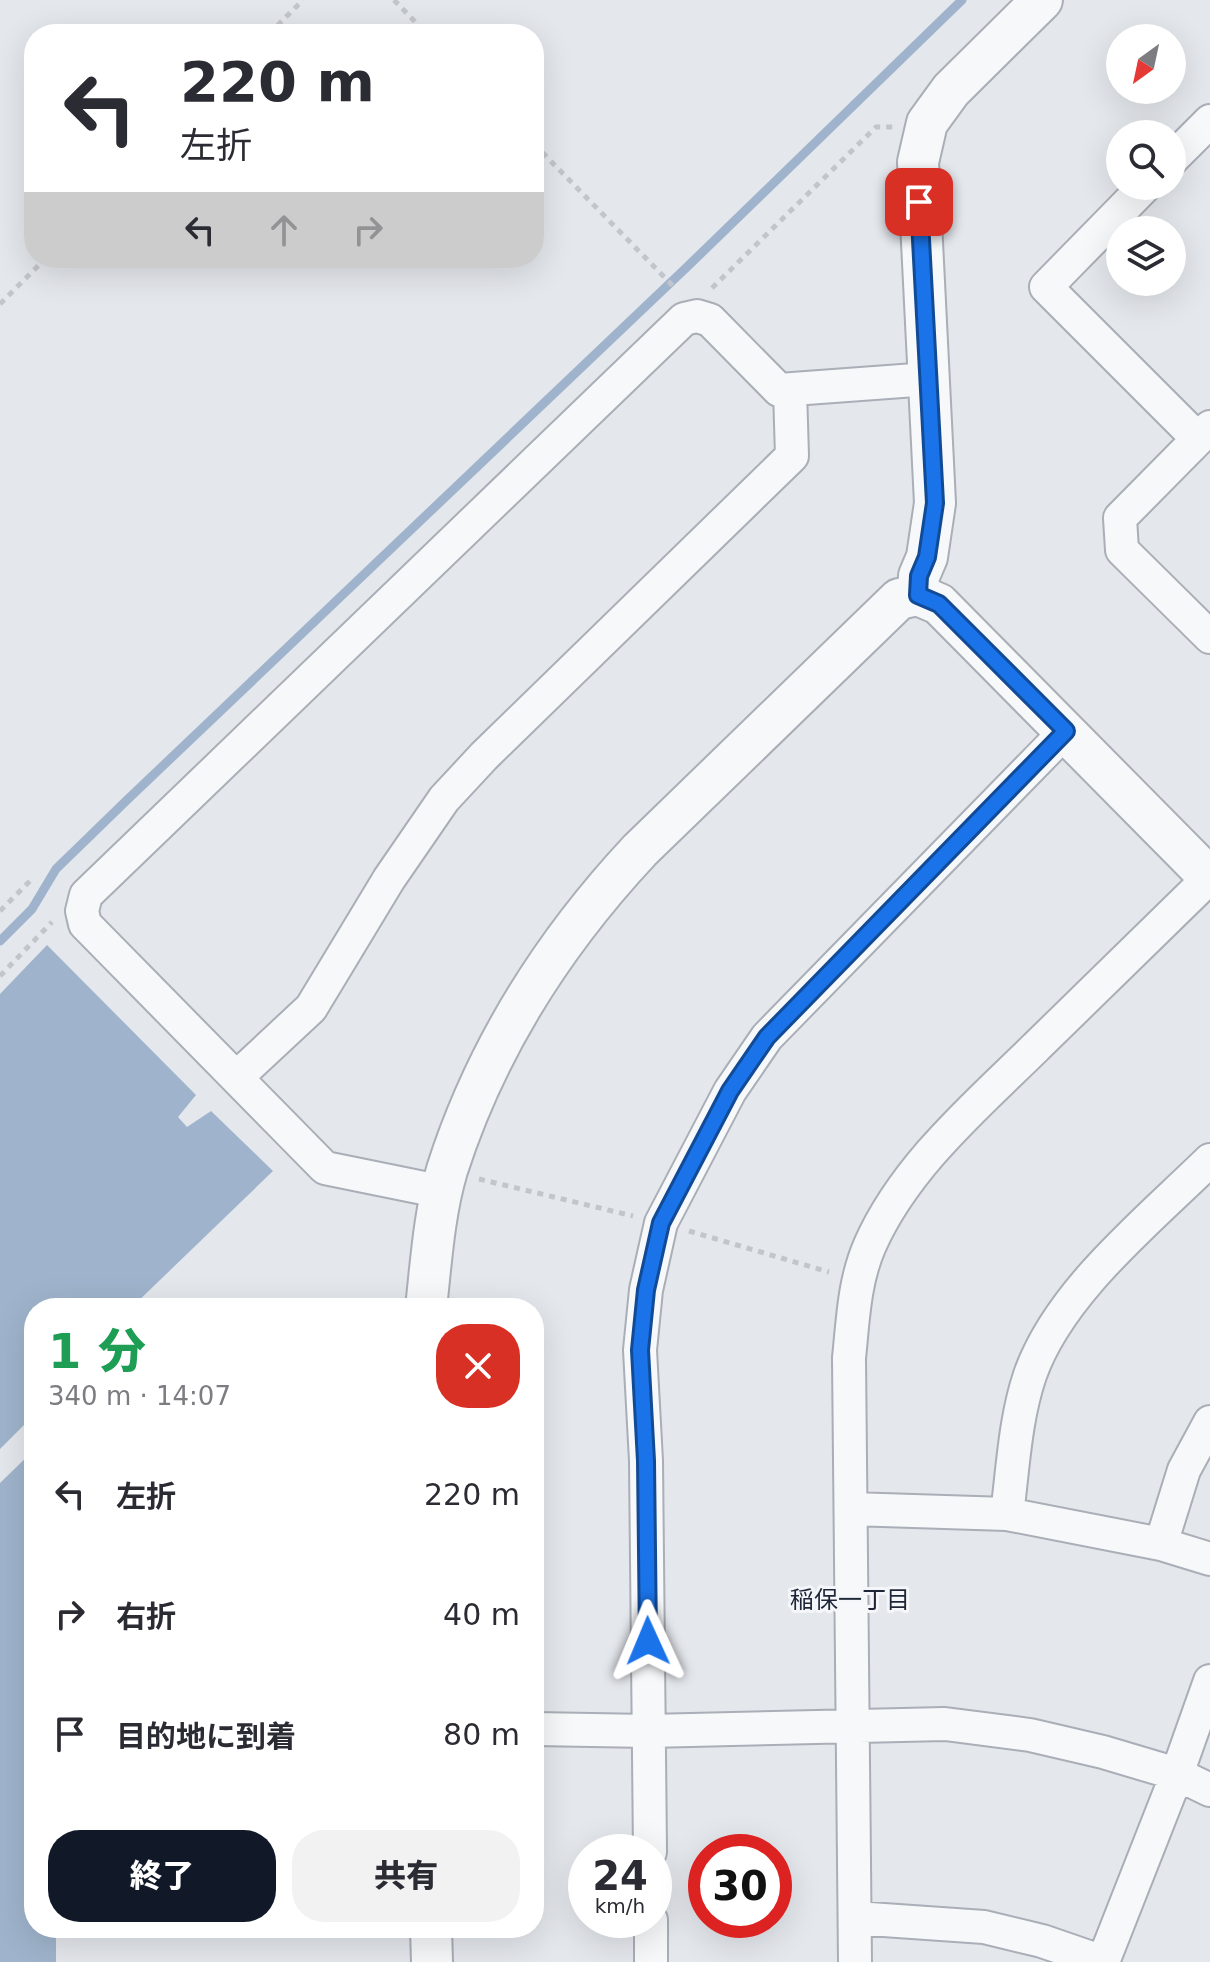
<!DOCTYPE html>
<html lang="ja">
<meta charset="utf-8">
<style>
body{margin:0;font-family:"DejaVu Sans","Noto Sans JP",sans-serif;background:#f2f2f3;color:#2b2b33;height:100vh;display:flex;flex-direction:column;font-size:30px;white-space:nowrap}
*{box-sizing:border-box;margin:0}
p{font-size:26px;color:#7c7c81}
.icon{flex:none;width:44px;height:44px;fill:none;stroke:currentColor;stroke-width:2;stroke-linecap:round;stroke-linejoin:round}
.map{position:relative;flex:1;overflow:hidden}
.panel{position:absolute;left:24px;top:1298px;width:520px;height:640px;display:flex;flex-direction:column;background:#fff;border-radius:32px;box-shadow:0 8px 32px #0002}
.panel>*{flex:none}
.guide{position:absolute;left:24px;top:24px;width:520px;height:244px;border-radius:32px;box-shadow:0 8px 32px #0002;background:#fff;color:#2b2b33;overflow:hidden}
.needle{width:52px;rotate:213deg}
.tools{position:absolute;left:1106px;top:24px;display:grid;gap:16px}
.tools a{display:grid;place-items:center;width:80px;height:80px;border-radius:50%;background:#fff;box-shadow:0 8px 32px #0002;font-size:40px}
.speed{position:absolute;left:568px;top:1834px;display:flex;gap:16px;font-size:40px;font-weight:700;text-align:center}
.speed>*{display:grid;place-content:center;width:104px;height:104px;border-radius:50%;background:#fff;box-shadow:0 8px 32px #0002;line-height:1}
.speed small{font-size:20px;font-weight:400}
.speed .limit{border:12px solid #d22;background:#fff;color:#111}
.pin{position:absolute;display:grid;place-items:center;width:68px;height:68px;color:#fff;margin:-34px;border-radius:16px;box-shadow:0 4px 12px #0006}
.me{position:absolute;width:88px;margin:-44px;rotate:359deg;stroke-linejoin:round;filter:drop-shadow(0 0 6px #0008)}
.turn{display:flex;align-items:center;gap:28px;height:168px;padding:0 24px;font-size:36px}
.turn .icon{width:104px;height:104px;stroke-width:2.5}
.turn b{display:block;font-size:56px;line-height:68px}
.lanes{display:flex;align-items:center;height:76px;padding:0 24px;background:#0003;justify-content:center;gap:40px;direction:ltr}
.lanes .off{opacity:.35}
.round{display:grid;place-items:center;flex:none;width:84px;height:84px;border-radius:32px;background:#f2f2f3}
.overview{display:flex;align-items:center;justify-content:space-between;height:136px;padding:0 24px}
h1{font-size:48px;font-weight:800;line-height:60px;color:#1e9e55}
.action{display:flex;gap:16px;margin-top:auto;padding:16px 24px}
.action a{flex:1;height:92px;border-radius:32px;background:#111827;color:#fff;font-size:32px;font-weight:800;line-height:92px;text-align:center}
.action a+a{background:#f2f2f3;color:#2b2b33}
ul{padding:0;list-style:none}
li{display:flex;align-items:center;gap:24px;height:120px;padding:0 24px}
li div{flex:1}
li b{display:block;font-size:30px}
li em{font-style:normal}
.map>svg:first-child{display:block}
.water{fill:#9fb4cc}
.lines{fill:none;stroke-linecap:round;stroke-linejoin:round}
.stream{stroke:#9fb4cc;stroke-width:9}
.minor-casing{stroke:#a9aeb7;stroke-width:36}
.tertiary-casing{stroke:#a9aeb7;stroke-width:44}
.path{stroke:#c2c5cb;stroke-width:5;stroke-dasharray:6 6;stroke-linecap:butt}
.minor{stroke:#f7f8fa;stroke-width:32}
.tertiary{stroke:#f7f8fa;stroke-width:40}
.route-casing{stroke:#114b97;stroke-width:20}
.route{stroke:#1a73e8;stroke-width:14}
.labels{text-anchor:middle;stroke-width:6;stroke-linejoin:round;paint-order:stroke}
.neighbourhood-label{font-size:24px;fill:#1d2536;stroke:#f4f6f9}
</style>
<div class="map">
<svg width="1210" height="1962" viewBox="0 0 1210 1962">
<rect width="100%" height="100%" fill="#e4e7ec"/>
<!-- water -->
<path class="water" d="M47,945L196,1095L178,1117L187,1127L211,1111L273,1171L131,1308H34V1415L0,1449V994Z
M34,1450V1928H56V1962H0V1483Z"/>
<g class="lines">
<!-- stream -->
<path class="stream" d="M0,941L32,909L56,869L127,800L688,266L962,0"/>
<defs>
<path id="minor" d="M1172,159L1210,121
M1145,186L1046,287L1198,439
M1210,427L1120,518L1122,550L1210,637
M237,1077L311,1008L389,879L444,799L484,756L792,456L790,390
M443,1192L325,1168L85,924L82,911L86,895L684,319L697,316L710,320L779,390L929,379
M851,1509L1007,1514L1161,1544L1210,1559
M1007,1514C1013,1468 1015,1419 1030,1375C1059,1292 1148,1221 1210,1160
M1161,1544L1184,1470L1210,1422
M534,1729L649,1731L945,1724L1030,1735L1103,1752L1177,1774L1210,1790
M650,1852L646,1461L640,1350L646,1290L661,1223L730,1091L767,1037L1066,731
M855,1918L984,1927L1042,1941L1103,1962
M651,1920V1962
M855,1962L849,1358C853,1320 854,1281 870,1245C905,1166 976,1106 1036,1047C1094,990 1152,933 1210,877
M1103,1962L1177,1774L1210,1681"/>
<path id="tertiary" d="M918,595L919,576L927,557L935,503L918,162L927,123L951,90L1042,0
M426,1308C431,1263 434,1214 447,1170C486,1048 554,942 640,850L899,599L918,595L939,604L1210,878
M431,1928L432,1962"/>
</defs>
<!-- minor casing -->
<use href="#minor" class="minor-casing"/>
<!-- tertiary casing -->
<use href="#tertiary" class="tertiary-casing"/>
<!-- path -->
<path class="path" d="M394,0L427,34
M269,34L303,0
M534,144L676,289
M712,288L876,127H893
M0,304L46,258
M0,911L34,877
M0,976L52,922
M479,1179L633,1216
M689,1231L829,1272"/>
<!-- minor -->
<use href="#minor" class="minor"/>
<!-- tertiary -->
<use href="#tertiary" class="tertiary"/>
</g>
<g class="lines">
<defs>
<path id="route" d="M648,1641L646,1461L640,1350L646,1290L661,1223L730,1091L767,1037L1066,731L939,604L918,595L919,576L927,557L935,503L919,202"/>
</defs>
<!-- route casing -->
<use href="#route" class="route-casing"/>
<!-- route -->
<use href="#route" class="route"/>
</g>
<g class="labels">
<!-- neighbourhood labels -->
<g class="neighbourhood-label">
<text x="850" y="1608">稲保一丁目</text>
</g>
</g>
</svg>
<div class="tools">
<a><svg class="needle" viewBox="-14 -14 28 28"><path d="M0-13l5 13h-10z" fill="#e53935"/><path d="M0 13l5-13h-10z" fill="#7c7c81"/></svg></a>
<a><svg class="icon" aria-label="search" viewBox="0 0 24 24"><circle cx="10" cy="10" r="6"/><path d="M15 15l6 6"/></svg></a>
<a><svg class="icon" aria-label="layers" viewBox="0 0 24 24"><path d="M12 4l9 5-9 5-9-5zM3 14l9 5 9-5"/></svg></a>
</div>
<div class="speed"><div>24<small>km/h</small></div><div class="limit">30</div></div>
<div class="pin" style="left:919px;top:202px;background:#d93025"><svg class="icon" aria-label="arrive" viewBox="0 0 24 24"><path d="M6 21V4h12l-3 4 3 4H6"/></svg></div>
<svg class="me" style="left:648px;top:1641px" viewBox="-20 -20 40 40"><path d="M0-17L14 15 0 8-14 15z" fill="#1a73e8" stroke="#fff" stroke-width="4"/></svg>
<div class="guide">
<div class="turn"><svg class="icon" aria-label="left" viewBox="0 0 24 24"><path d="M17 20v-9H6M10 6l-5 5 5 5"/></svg><div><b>220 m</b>左折</div></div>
<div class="lanes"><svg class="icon" aria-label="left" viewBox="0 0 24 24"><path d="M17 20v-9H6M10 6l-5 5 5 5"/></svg><svg class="icon off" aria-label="ahead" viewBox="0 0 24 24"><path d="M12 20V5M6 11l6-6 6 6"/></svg><svg class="icon off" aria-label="right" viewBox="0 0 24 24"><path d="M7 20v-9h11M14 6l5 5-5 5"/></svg></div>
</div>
<section class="panel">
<div class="overview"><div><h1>1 分</h1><p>340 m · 14:07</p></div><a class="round" style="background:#d93025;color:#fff"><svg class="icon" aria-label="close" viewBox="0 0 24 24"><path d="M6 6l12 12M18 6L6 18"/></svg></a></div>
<ul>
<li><svg class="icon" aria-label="left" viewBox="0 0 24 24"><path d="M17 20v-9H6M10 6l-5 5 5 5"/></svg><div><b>左折</b></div><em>220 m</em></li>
<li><svg class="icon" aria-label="right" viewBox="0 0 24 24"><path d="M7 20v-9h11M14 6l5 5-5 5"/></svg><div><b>右折</b></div><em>40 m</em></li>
<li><svg class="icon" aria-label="arrive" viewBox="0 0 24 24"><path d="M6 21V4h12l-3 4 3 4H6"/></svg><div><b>目的地に到着</b></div><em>80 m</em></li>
</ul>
<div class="action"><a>終了</a><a>共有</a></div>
</section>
</div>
